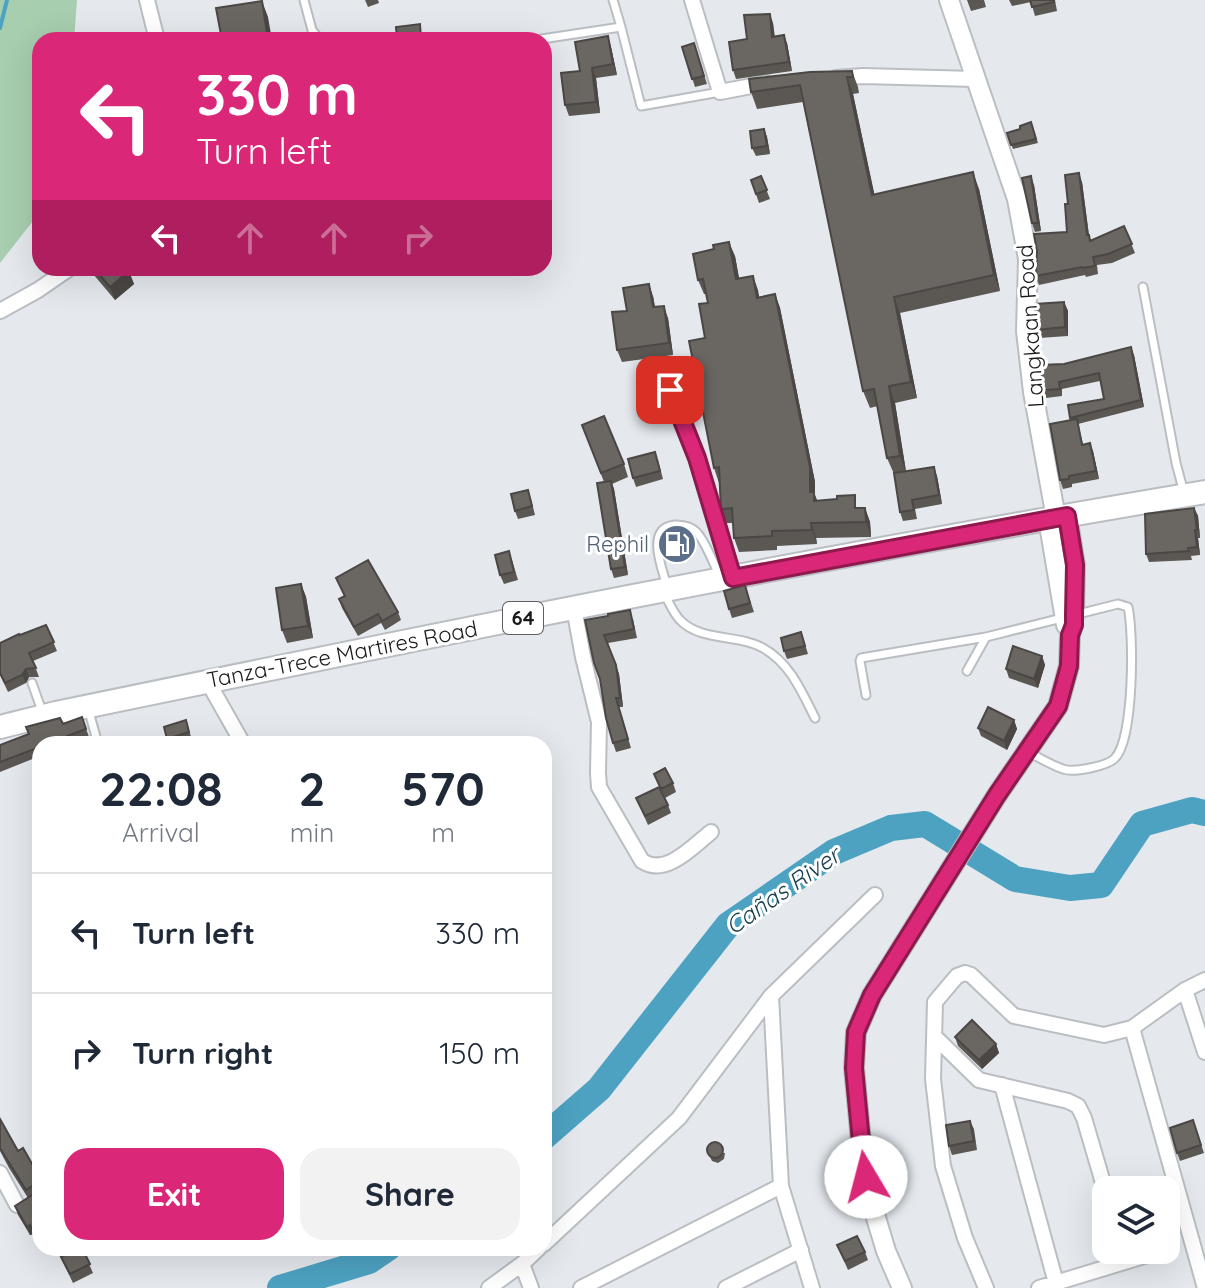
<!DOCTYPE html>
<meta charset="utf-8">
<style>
body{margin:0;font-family:Quicksand,sans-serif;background:#f2f2f3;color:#1f2937;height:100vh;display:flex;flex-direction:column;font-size:30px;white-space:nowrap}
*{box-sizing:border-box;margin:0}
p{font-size:26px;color:#747a83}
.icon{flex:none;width:44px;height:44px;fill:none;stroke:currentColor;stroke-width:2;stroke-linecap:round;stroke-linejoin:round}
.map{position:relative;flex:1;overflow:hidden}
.drawer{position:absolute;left:32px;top:736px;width:520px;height:520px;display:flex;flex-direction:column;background:#fff;border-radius:24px;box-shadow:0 8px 32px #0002}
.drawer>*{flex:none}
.top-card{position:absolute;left:32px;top:32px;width:520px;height:244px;border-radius:24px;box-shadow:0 8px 32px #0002;background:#db2777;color:#fff;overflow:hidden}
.controls{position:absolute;left:1092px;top:1176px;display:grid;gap:16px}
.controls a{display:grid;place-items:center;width:88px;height:88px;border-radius:16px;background:#fff;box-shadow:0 8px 32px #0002;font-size:40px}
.pin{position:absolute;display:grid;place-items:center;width:68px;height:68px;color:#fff;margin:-34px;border-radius:16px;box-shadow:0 4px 12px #0006}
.me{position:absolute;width:88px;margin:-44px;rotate:352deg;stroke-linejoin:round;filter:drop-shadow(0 0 6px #0008)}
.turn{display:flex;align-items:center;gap:28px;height:168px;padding:0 32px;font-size:36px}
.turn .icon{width:104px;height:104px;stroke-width:2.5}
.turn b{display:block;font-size:56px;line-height:68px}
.lanes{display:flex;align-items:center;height:76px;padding:0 32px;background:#0003;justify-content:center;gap:40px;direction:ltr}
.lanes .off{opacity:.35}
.eta{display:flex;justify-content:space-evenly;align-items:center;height:136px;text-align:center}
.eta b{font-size:48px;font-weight:700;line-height:56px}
.button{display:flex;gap:16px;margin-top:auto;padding:16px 32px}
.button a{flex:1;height:92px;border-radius:24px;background:#db2777;color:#fff;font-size:32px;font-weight:700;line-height:92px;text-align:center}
.button a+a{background:#f2f2f3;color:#1f2937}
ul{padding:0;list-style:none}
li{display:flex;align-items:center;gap:24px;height:120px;padding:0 32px;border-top:2px solid #e0e1e3}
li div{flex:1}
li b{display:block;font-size:30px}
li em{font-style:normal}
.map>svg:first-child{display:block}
.green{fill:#a7ceaf}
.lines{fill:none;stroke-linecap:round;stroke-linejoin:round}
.stream{stroke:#4da2c2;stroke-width:4}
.river{stroke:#4da2c2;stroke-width:26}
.service-casing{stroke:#babec3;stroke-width:11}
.minor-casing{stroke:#babec3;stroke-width:18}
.tertiary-casing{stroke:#babec3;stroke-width:22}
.primary-casing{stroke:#babec3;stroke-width:26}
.service{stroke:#fff;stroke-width:7}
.minor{stroke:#fff;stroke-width:14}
.tertiary{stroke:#fff;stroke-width:18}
.primary{stroke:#fff;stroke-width:22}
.wall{fill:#5b5854}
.shaded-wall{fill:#4a4745}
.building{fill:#6a6662;stroke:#4a4745;stroke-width:2}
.route-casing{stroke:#8e194d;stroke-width:20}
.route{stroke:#db2777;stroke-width:14}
.labels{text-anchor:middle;stroke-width:6;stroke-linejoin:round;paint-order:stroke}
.shield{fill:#fff;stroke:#5e5f60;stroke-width:2}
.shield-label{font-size:20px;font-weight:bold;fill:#191a1c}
.street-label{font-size:22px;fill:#191a1c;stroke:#fff}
.service-label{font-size:22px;fill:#4e5e75;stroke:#fff;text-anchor:end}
.water-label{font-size:24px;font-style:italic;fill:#1b4150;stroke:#fff}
</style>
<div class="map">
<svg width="1205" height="1288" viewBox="0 0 1205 1288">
<rect width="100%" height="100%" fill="#e5e9ee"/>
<!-- green -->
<path class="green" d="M0,0H77L74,40H40V212L0,263Z"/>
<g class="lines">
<!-- stream -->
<path class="stream" d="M0,28L7,0"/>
<!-- river -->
<path class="river" d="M544,1137L599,1089L728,925L834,852L891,828L925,824L1015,879L1070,888L1101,885L1142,824L1192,810L1205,813
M280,1288L369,1261L388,1248"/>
<defs>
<path id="service" d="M304,0L312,30L320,40
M613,0L621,27
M535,40L621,27L641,106L720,92
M1143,287L1176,463L1184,493
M661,367L697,458L731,573
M667,586C662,568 645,528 675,525C683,525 693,527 698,534C706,543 713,563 719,574
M664,593C669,602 673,613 680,620C701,642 739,634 763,648C790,663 802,692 815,718
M967,671L986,637
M32,683L43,714
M866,695L860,661L861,658L986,637L1118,604L1128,607C1134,634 1134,739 1115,758C1108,766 1073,773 1063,769C1051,765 1040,758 1030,753
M88,708L98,744"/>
<path id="minor" d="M147,0L157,40
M692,0L720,92L767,83
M836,78L863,76L975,79
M0,311L38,290L70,268
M574,608L583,657L599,722L598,773L599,787L642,861C666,877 693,846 711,832
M208,682L243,744
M1185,990L1205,1052
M771,996L781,1186L812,1288
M1132,1028L1205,1288
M935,1037L979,1080L1068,1101L1078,1106L1084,1118L1106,1193
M1002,1085L1056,1283
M0,1173L17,1205
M544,1244L679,1118L771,996L875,895
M522,1264L531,1288
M489,1288L522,1264L539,1248
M581,1288L781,1186
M726,1288L801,1250
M986,1288L965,1238L943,1166L933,1079L935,1002L957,976L965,973L971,975L1014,1016L1104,1035L1132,1028L1185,990L1205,980
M1039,1288L1164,1250"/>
<path id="tertiary" d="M949,0L1017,199L1028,259L1026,331L1033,392L1056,518
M1048,519L1066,625
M902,1288L886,1251L871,1201L862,1152L854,1068L856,1032L872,995L997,795L1058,706L1069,666L1070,635L1074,615L1075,565L1067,516"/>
<path id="primary" d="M0,727L56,713C438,634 820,556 1205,492"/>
</defs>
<!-- service casing -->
<use href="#service" class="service-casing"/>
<!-- minor casing -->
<use href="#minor" class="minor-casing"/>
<!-- tertiary casing -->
<use href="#tertiary" class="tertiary-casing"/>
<!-- primary casing -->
<use href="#primary" class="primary-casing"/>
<!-- service -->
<use href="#service" class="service"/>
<!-- minor -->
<use href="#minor" class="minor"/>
<!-- tertiary -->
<use href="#tertiary" class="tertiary"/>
<!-- primary -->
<use href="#primary" class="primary"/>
</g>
<!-- wall -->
<path class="wall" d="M365,0H378L379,3L368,7Z
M967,0H984L986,7L971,11Z
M1009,0H1055L1057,11L1035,16L1031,2L1012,6Z
M773,23L774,36L787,43L792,71L736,79L733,70L747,39Z
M608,36L611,47L617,75L596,78L600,113L569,116L565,105L580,71Z
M694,43L707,84L695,87L682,47Z
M852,71L858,87L859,93L853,94L874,194L979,189L1000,291L900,313L917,398L895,403L906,471L937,476L942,504L915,509L917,519L903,521L900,512L894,474L887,458L878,406L870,408L863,391L803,102L757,109L751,92Z
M544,105L548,114L550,133L544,134Z
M1031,122L1038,143L1013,149L1007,133L1020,129Z
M764,129L767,137L770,154L756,156L752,148Z
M761,176L770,199L759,203L751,180Z
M1082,182L1089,235L1091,241L1124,226L1135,253L1112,263L1097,265L1098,274L1086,277L1085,275L1039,285L1036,276L1067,232L1068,204Z
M1034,185L1041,231L1035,232L1032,223Z
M714,249L735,256L739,279L753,276L759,297L775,294L780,308L815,482V495L817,500L859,508H865L870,522L871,537L816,538L817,544L777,546V550L739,552L734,538L733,523H726L721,509L719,483L714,468L705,338L708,303L706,294H704L698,280Z
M88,268H126L134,284L115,300Z
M653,296L655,307L668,318L673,355L622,362L617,350L627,311Z
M1064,302L1068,311V336L1039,338L1036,330Z
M1134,355L1144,407L1078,424L1083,444L1093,451L1099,479L1072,484V487L1063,489L1060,480L1071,420L1070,418L1104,399L1100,381L1062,389V396L1046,398L1044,390L1064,364Z
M582,425L624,464L628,477L612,484L614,489L628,575L614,578L611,569L604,482Z
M658,460L663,479L636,487L633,478Z
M531,499L535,515L518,519L515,511Z
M1194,508L1198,516L1200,538H1198L1200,555L1191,556L1192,560L1149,562L1146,554Z
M692,538L694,550L665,554L664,550Z
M512,560L518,580L504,584L500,575Z
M336,578L398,612L401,620L385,630L381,623L358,636L342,608L339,599L344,596Z
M301,584L306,597L313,638L287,643L282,630Z
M745,585L754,612L732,618L729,609Z
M633,619L637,638L608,643L619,674L623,707H619L631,748L616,752L613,743L600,679L585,620Z
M46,625L57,651L33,661L39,677H29L26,683L8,692L0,675V643Z
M804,641L808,654L787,659L784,651Z
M1042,656L1045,665L1038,688L1009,678L1006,669Z
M82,717L89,737L71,744H40V756L0,772V745Z
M186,720L192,740L181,744H169L164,727Z
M1014,720L1017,729L1007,750L981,736L978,728Z
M654,774L673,783L676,792L665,798Z
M636,798L668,805L671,813L648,825Z
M955,1037L996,1044L999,1053L982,1069L958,1046Z
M0,1119L18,1151L40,1178V1192L38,1193L40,1198V1248L33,1234L30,1235L18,1215L15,1206L28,1198L9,1168L0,1151Z
M1193,1120L1204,1153L1180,1161L1177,1153Z
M970,1121L974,1129L977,1150L952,1155L949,1146Z
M707,1151L725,1153L724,1159L718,1163L712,1161Z
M1165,1187L1172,1209L1166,1211V1190Z
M837,1245L865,1252L868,1260L848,1270Z
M56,1248H82L93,1273L73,1283Z"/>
<!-- shaded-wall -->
<path class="shaded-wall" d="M262,1L268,17L272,40H268Z
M770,14L773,23L776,45L772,37Z
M784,35L787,43L792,71L789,62Z
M608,36L611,47L617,75L613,64Z
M592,68L596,78L600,113L596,102Z
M847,77L853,94L878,211L872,195Z
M545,105L548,114L550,133L547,124Z
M764,129L767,137L770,154L767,146Z
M973,172L979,189L1000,291L994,275Z
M1079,173L1082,182L1090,244L1087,235Z
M1031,176L1034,185L1041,231L1038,223Z
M729,242L735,256L742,294L736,279Z
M129,271L134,284L115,300L110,287Z
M753,276L758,290L762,312L757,298Z
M649,284L653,296L657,319L653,307Z
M775,294L780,308L815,482V495L819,506L820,515L810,492Z
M894,297L900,313L917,398L911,382Z
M1064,302L1068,311V336L1065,327Z
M664,306L668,318L673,355L669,343Z
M1131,347L1134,355L1144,407L1141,400Z
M889,386L895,403L906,472L900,456Z
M1090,443L1093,451L1099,479L1096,471Z
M934,467L937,476L942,504L939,495Z
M611,481L614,489L628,575L625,567Z
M865,508L870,522L871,537L866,522Z
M1194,508L1198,516L1200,538L1197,530Z
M811,523L816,538L817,544L812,530Z
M1195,530L1198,538L1200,555L1197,547Z
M301,584L306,597L313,638L308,626Z
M1042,656L1045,665L1038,688L1034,679Z
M616,665L619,674L623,707L620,698Z
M26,669L29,677L26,683L22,675Z
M1014,720L1017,729L1007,750L1004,741Z
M996,1044L999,1053L982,1069L979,1060Z
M30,1225L33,1234L30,1235L27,1227Z"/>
<!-- building -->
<path class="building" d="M1030,0H1054V2L1032,7Z
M262,1L268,40H222L216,8Z
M770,14L772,37L784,35L789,62L733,70L729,42L747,39L744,15Z
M420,24L421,39L397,40L396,27Z
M608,36L613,64L592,68L596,102L565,105L561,73L580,71L575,42Z
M694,43L704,76L692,79L682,47Z
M852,71L853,77H847L872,195L973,172L994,275L894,297L911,382L889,386L900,456L887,458L874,389L863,391L800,85L751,92L749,79L810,72Z
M544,105L547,124L544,125Z
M1031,122L1036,139L1011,145L1007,133L1020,129V126Z
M764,129L767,146L752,148L750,131Z
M1079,173L1087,235H1089L1090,241L1124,226L1132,244L1108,254L1093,257L1095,266L1083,268L1082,267L1036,276L1037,251L1034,234L1067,232L1065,204H1068L1065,175Z
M761,176L767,190L756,194L751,180Z
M1031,176L1038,223H1032L1022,178Z
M729,242L736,279L753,276L757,298L775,294L810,467V492H814V501L837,499V496L855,495V508H865L866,522L811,523L812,530L772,531V536L734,538L732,508L721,509L719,467L714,468L689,341L705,338L699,304L708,303L703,279L698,280L693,254L714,249L713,245Z
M94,268H126L129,271L110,287Z
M649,284L653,307L664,306L669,343L617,350L612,312L627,311L623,288Z
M1064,302L1065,327L1036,330L1035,304Z
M1131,347L1141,400L1070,418L1068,405L1104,399L1099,373L1059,382L1060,389L1044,390L1040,365L1064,364Z
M604,416L624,464L601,473L582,425Z
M1077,419L1082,445L1090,443L1096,471L1069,476V479L1060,480L1050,424Z
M655,452L660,471L633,478L628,459Z
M934,467L939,495L912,500L914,510L900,512L894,473Z
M611,481L625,567L611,569L597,483Z
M528,490L532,506L515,511L511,494Z
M1194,508L1197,530H1195L1197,547L1188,548L1189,551L1146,554L1145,514Z
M686,530L691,533L693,546L664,550V532Z
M509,551L514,572L500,575L495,555Z
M368,560L398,612L382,621L378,614L354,627L339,599L345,596L336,578Z
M301,584L308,626L282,630L276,588Z
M745,585L750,603L729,609L724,591Z
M630,610L634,629L604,635L616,665L620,698H616L628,739L613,743L606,718L600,679L594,663L585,620L608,616V614Z
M46,625L54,642L29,653L36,668L26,669L22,675L5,683L0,673V643L19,634L20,635Z
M801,632L805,646L784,651L781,638Z
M1013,646L1042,656L1034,679L1006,669Z
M988,707L1014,720L1004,741L978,728Z
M82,717L86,729L67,736V738L48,744H40V747L0,762V745L29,734L26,727L60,718L63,724Z
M186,720L189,732L167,739L164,727Z
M665,768L673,783L661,789L654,774Z
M659,787L668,805L645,816L636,798Z
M972,1020L996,1044L979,1060L955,1037Z
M0,1119L18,1151L23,1148L40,1178V1181L26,1190L0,1148Z
M1193,1120L1201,1145L1177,1153L1170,1128Z
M970,1121L974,1141L949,1146L946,1125Z
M707 1150a8 8 0 1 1 16 0a8 8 0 1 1-16 0Z
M1162,1178L1166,1190H1139L1138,1187Z
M37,1192L40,1198V1238L37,1239L30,1225L27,1227L15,1206Z
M857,1236L865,1252L845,1261L837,1245Z
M58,1248H82L90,1264L70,1274L61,1257L63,1256Z"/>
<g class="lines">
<defs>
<path id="route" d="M670,390L697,458L733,578L1067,516L1075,565L1074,615V625L1070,635L1069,666L1058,706L997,795L872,995L856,1032L854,1068L862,1152L866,1177"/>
</defs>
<!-- route casing -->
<use href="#route" class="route-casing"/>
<!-- route -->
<use href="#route" class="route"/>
</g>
<!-- icons -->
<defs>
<symbol id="fuel-disc" viewBox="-11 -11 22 22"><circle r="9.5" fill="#5c6f8a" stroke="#fff"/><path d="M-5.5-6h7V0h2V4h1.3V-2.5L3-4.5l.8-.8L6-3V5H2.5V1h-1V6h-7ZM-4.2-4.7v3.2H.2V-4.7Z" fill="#fff"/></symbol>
</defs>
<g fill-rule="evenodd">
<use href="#fuel-disc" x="655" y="522" width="44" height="44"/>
</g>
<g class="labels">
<!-- shield labels -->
<rect class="shield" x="503" y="602" width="40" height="32" rx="6"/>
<g class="shield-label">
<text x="523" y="625">64</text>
</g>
<!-- street labels -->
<g class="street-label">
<text transform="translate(1030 326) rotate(-94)" y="8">Langkaan Road</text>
<text transform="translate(342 654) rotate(-11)" y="8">Tanza-Trece Martires Road</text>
</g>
<!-- service labels -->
<g class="service-label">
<text x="649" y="552">Rephil</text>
</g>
<!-- water labels -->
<g class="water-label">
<text transform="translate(783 891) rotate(-35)" y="8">Cañas River</text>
</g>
</g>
</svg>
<div class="controls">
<a><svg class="icon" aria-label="layers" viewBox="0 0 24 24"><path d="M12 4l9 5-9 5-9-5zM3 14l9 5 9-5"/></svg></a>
</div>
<div class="pin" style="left:670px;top:390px;background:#d93025"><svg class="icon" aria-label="arrive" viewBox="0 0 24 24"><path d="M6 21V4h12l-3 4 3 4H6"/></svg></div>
<svg class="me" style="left:866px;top:1177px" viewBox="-20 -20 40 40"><circle r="19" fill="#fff"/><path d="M0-13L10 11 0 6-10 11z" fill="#db2777"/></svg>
<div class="top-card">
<div class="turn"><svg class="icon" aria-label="left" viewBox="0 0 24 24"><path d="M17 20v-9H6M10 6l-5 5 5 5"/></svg><div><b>330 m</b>Turn left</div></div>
<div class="lanes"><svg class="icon" aria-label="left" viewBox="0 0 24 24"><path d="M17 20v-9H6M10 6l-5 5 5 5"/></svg><svg class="icon off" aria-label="ahead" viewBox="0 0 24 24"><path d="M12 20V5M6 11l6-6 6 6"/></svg><svg class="icon off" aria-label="ahead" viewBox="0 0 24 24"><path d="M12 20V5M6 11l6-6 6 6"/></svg><svg class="icon off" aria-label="right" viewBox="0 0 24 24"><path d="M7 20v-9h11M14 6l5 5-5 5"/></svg></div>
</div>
<section class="drawer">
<div class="eta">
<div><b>22:08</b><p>Arrival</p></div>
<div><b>2</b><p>min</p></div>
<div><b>570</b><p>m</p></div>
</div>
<ul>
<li><svg class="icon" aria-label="left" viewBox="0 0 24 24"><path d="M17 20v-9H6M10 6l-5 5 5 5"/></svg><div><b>Turn left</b></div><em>330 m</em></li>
<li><svg class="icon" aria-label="right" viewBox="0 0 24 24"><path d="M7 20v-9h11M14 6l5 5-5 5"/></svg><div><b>Turn right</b></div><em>150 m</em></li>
</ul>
<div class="button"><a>Exit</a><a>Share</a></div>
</section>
</div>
